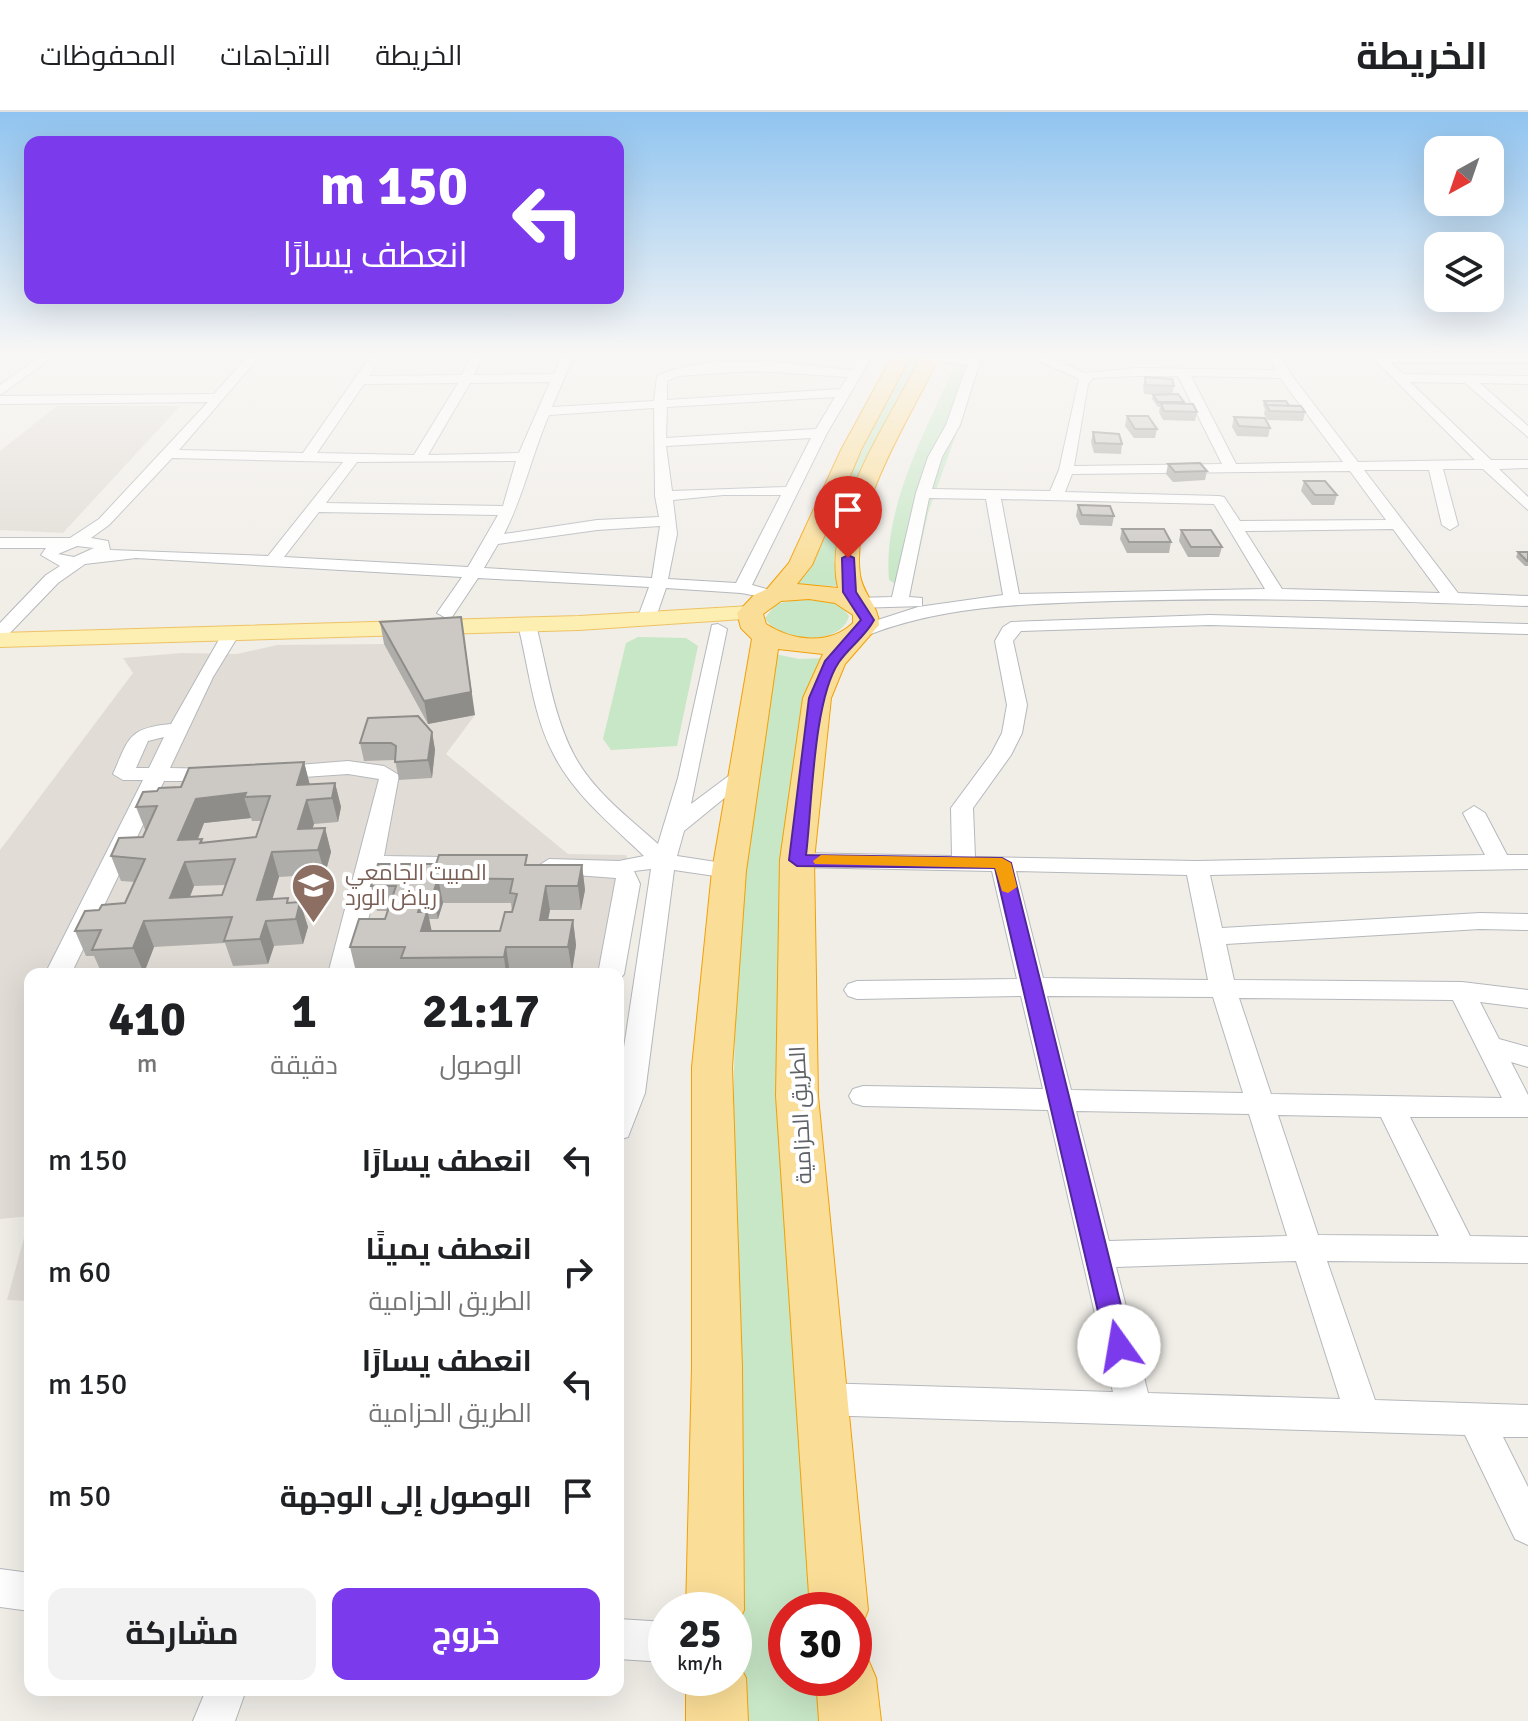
<!DOCTYPE html>
<html lang="ar">
<meta charset="utf-8">
<style>
body{margin:0;font-family:Signika,Cairo,sans-serif;background:#f2f2f2;color:#202124;direction:rtl;height:100vh;display:flex;flex-direction:column;font-size:30px;white-space:nowrap}
*{box-sizing:border-box;margin:0}
p{font-size:26px;color:#757577}
.icon{flex:none;width:44px;height:44px;fill:none;stroke:currentColor;stroke-width:2;stroke-linecap:round;stroke-linejoin:round}
.map{position:relative;flex:1;overflow:hidden;direction:ltr}
.sheet{position:absolute;left:24px;top:856px;width:600px;height:728px;display:flex;flex-direction:column;background:#fff;border-radius:16px;box-shadow:0 8px 32px #0002;direction:rtl}
.sheet>*{flex:none}
.guide{position:absolute;left:24px;top:24px;width:600px;height:168px;border-radius:16px;box-shadow:0 8px 32px #0002;direction:rtl;background:#7c3aed;color:#fff;overflow:hidden}
.needle{width:52px;rotate:220deg}
.buttons{position:absolute;left:1424px;top:24px;display:grid;gap:16px}
.buttons a{display:grid;place-items:center;width:80px;height:80px;border-radius:16px;background:#fff;box-shadow:0 8px 32px #0002;font-size:40px}
.speed{position:absolute;left:648px;top:1480px;display:flex;gap:16px;font-size:40px;font-weight:700;text-align:center}
.speed>*{display:grid;place-content:center;width:104px;height:104px;border-radius:50%;background:#fff;box-shadow:0 8px 32px #0002;line-height:1}
.speed small{font-size:20px;font-weight:400}
.speed .limit{border:12px solid #d22;background:#fff;color:#111}
.pin{position:absolute;display:grid;place-items:center;width:68px;height:68px;color:#fff;margin:-82px -34px;border-radius:50% 50% 50% 0;rotate:-45deg;box-shadow:0 0 8px #0007}
.pin .icon{rotate:45deg}
.me{position:absolute;width:88px;margin:-44px;rotate:347deg;stroke-linejoin:round;filter:drop-shadow(0 0 6px #0008)}
.turn{display:flex;align-items:center;gap:28px;height:168px;padding:0 24px;font-size:36px}
.turn .icon{width:104px;height:104px;stroke-width:2.5}
.turn b{display:block;font-size:56px;line-height:68px}
.eta{display:flex;justify-content:space-evenly;align-items:center;height:136px;text-align:center}
.eta b{font-size:48px;font-weight:700;line-height:56px}
.cta{display:flex;gap:16px;margin-top:auto;padding:16px 24px}
.cta a{flex:1;height:92px;border-radius:16px;background:#7c3aed;color:#fff;font-size:32px;font-weight:700;line-height:92px;text-align:center}
.cta a+a{background:#f2f2f2;color:#202124}
ul{padding:0;list-style:none}
li{display:flex;align-items:center;gap:24px;height:112px;padding:0 24px}
li div{flex:1}
li b{display:block;font-size:30px}
li em{font-style:normal}
header{display:flex;align-items:center;gap:48px;box-sizing:border-box;height:112px;padding:0 40px;background:#fff;border-bottom:2px solid #e0e0e0}
header strong{font-size:38px}
nav{display:flex;gap:44px;margin-inline-start:auto;font-size:28px}
.map>svg:first-child{display:block}
.education{fill:#e1ddd6}
.green{fill:#c7e7c6}
.lines{fill:none;stroke-linecap:round;stroke-linejoin:round}
.minor-casing{stroke:#b5b8bc;stroke-width:2}
.major-casing{stroke:#eec264;stroke-width:2}
.highway-casing{stroke:#f2a007;stroke-width:2}
.minor{fill:#fff;fill-rule:evenodd}
.major{fill:#fdeeb1;fill-rule:evenodd}
.highway{fill:#fadd96;fill-rule:evenodd}
.wall{fill:#afada9;fill-rule:evenodd}
.shaded-wall{fill:#8f8d8a}
.building{fill:#ccc9c5;stroke:#8f8d8a;stroke-width:2;fill-rule:evenodd}
.route{fill:#7c3aed;stroke:#51269a;stroke-width:2}
.slow{fill:#f59e0b}
.labels{text-anchor:middle;stroke-width:8;stroke-linejoin:round;paint-order:stroke}
.education-label{font-size:22px;fill:#785e54;stroke:#fff;text-anchor:start}
.street-label{font-size:22px;fill:#5f6368;stroke:#fff}
</style>
<header>
<strong>الخريطة</strong>
<nav><a>الخريطة</a><a>الاتجاهات</a><a>المحفوظات</a></nav>
</header>
<div class="map">
<svg width="1528" height="1609" viewBox="0 0 1528 1609">
<rect width="100%" height="100%" fill="#f1eee8"/>
<!-- education -->
<path class="education" d="M57,294H180L63,421L0,418V339Z
M384,532L475,603L446,642L568,742L626,743L636,763L618,885V862H30V1189L7,1188L30,1104L0,1107V738L133,561L123,546L181,541L237,542L277,533Z"/>
<!-- green -->
<path class="green" d="M911,243H922L845,412L834,449L838,474L795,473L814,448L848,367Z
M961,253L980,255L928,401L910,481L889,468C883,395 924,323 953,257Z
M804,486C821,487 839,489 849,504C841,535 778,531 765,506L776,492Z
M638,525L686,526L698,534L677,634L611,638L603,627L626,531Z
M770,541L799,547L824,546L805,593L812,1498H786V1566H816L818,1609H739V1207L732,1029L736,892L746,755L768,608Z"/>
<g class="lines">
<defs>
<path id="minor" d="M42,243H56L0,283V273Z
M249,243H261L179,338L303,341L371,243H383L369,264L462,263L471,243H483L474,263L554,262L562,243H574L552,295L654,289L657,264C714,239 791,253 852,258L861,243H873L827,321L752,473L778,480V488L741,481L666,476L656,505L647,510L638,505L649,475L478,466L452,505L446,506L437,501L462,465L136,446L85,452L58,471L6,525L0,526V511L46,463L60,454L41,443L46,436H0V426H70L99,407L208,290L0,292V284L214,282ZM754,259L848,265L840,277L667,288V269L678,264ZM550,270L519,341L428,343L470,271ZM458,271L414,343L317,341L364,272ZM835,285L816,317L666,326L667,295ZM654,296L655,384L659,405L597,408L504,422C524,383 532,342 549,303ZM811,326L786,375L672,379L666,334ZM172,346L343,350L268,444L110,438L108,429L91,426L109,413ZM516,349L503,394L326,391L357,350ZM723,383H781L736,471L668,467L677,422L673,388ZM319,400L498,403L468,455L284,445ZM660,414L652,466L484,456L498,432L597,418ZM77,434L94,436L74,445L58,442Z
M970,243H982L960,313L942,345L932,377L1050,379L1059,358L1079,267L1026,243H1042L1085,261L1136,256L1276,258L1269,243H1281L1290,261L1358,350L1475,348L1370,243H1528V250H1390L1403,262L1528,264V272L1480,271L1528,314V325L1465,271L1410,270L1491,348H1528V356L1499,357L1528,385V398L1483,357H1443L1458,413L1450,418L1442,413L1429,358H1364L1458,481L1528,484V494C1390,489 1252,485 1114,489C1030,492 948,492 868,523H856V515L918,495L1003,483L986,387L929,386L909,485L922,486V494L856,496L847,491L856,486L892,485L916,381L928,345L946,313L967,253L932,248L938,244L969,246ZM1136,264H1178L1222,352L1074,354L1088,272L1093,266ZM1191,264L1280,266L1343,350L1236,352ZM1350,359L1386,408L1240,409L1224,385L1219,384L1065,380L1072,362ZM1001,387L1214,392L1265,477L1019,482ZM1393,417L1440,481L1282,477L1245,419Z
M1210,503L1528,512V522L1210,513L1021,519L1013,529L1027,593L1022,621L1011,643L973,696L975,745L1197,749L1485,743L1463,701L1474,694L1485,701L1507,743H1528V757L1210,763L1222,816L1480,801L1528,802V818L1480,817L1226,832L1234,868L1462,870L1528,878V896L1480,890L1499,927L1528,935V955L1511,950L1528,983V1005H1410L1470,1124L1528,1125V1151L1327,1149L1375,1288L1528,1293V1325H1503L1528,1375V1433L1515,1427L1465,1323L819,1303L807,1298L802,1287L807,1276L819,1271L1113,1280L1048,998L863,994L853,991L849,984L853,977L863,974L1043,977L1021,884L857,887L848,884L844,878L848,872L857,869L1017,867L992,759L797,755L786,748L797,741L952,744L951,696L991,642L1002,621L1007,593L995,529L1003,515L1011,510ZM1016,759L1187,763L1208,868L1043,866ZM1047,884L1213,885L1243,981L1071,978ZM1239,886L1453,888L1502,986L1271,982ZM1076,999L1249,1002L1287,1124L1109,1129ZM1278,1003L1381,1005L1439,1124L1318,1123ZM1296,1149L1340,1287L1148,1281L1116,1155Z
M527,508L536,513C547,556 553,603 574,643C593,679 628,705 658,732L678,666L712,513L718,512L727,517L691,692L738,657L745,655L755,661L684,719L677,744L729,752L741,759L729,766L674,758L645,981L628,1025L618,1028V975L651,757L634,759L640,772L624,862L618,869V862H598L616,766L549,761L538,754L549,747L619,749L644,744C612,713 575,684 554,643C533,604 529,556 518,513Z
M231,516L240,521L213,565L170,656L218,657L228,663L218,669H164L71,862H45L143,668H123L113,662C129,626 128,616 171,612L225,517ZM164,625L149,656H136L148,629Z
M348,649L384,654L399,663L384,744L444,745L455,752L444,759L381,758L354,862H328L379,667L348,662L274,667L264,661L274,655Z
M0,1457L30,1461V1499L0,1495Z
M618,1507L666,1510V1550L618,1547Z
M206,1578H246L235,1609H193Z"/>
<path id="major" d="M750,494L758,496L762,501L758,506L579,518L0,535V521L579,504Z"/>
<path id="highway" d="M893,243H911L861,338L812,453L797,472L838,476C821,403 891,306 922,243H940C912,304 850,394 860,463C863,483 879,494 879,513L845,552L831,586L814,748L818,984L868,1498L860,1519L854,1521V1498H810L776,984L780,748L803,586L823,542L778,537L746,759L732,955L742,1255L744,1498L734,1519V1498H686L692,1255V955L712,759L752,527L741,516L737,501L754,483L767,477L789,451L841,338ZM809,487L835,491L853,503V511C829,534 792,529 766,512L763,502L781,489Z
M854,1539L867,1545L876,1566L881,1609H819L816,1566H854Z
M734,1543L746,1566L748,1609H686V1566H734Z"/>
</defs>
<!-- minor casing -->
<use href="#minor" class="minor-casing"/>
<!-- major casing -->
<use href="#major" class="major-casing"/>
<!-- highway casing -->
<use href="#highway" class="highway-casing"/>
<!-- minor -->
<use href="#minor" class="minor"/>
<!-- major -->
<use href="#major" class="major"/>
<!-- highway -->
<use href="#highway" class="highway"/>
</g>
<!-- wall -->
<path class="wall" d="M1145,265L1174,274L1172,282L1184,290V292L1197,300L1195,309L1163,308L1159,300L1160,295H1158L1152,287L1153,283H1159L1144,282L1143,274Z
M1264,289L1289,294L1305,300L1303,309L1268,308L1264,302L1265,297L1263,293Z
M1127,304L1157,317L1155,326H1134L1125,314Z
M1234,305L1270,316L1268,325L1237,324L1232,315Z
M1093,320L1122,332L1121,342L1094,341L1091,330Z
M1168,352L1207,359L1205,368L1173,370L1166,362Z
M1304,369L1337,383L1334,393H1312L1301,379Z
M1078,393L1114,404L1112,414L1080,413L1076,404Z
M1122,417L1171,430L1169,441H1127L1120,427Z
M1181,418L1222,435L1219,445H1188L1179,429Z
M1518,440H1528V454H1525L1516,445Z
M380,510L475,603L428,612L384,532Z
M432,620L435,638L432,666L399,668L395,648L364,649L360,631Z
M304,650L310,673L335,671L341,695L338,710L314,712L312,716H325L331,740L325,762L279,765L272,787L289,791L300,790L308,815L303,832L274,834L268,852L233,854L225,831L154,835L144,861L102,862L94,844H86L75,819L99,798L125,791L135,770L121,769L111,744L143,725L146,720L136,695L157,679ZM251,706L252,709H262L256,725L203,731L202,727H198L204,711ZM226,773L222,783L190,785L194,774Z
M529,753H582L585,778L581,798H550L548,808H573L576,833L572,860L510,861V862H405V860H356L350,835L385,807L388,799H377L371,774ZM443,791H511L512,800L500,819H431L429,807H438Z"/>
<!-- shaded-wall -->
<path class="shaded-wall" d="M461,505L475,603L428,612L424,589Z
M432,620L435,638L432,666L428,648Z
M304,650L310,674L297,673Z
M335,671L341,695L338,710L332,686Z
M246,681L244,685L251,706L204,711L189,749L178,728L196,687Z
M307,688L314,712L306,738L298,717Z
M325,716L331,740L325,762L318,738Z
M272,740L279,765L266,809L274,834L268,852L260,827L257,788Z
M185,750L194,774L181,807L170,786Z
M582,753L585,778L581,798L578,774Z
M438,766L443,791L438,807L433,782Z
M546,774L550,798L543,833L540,808Z
M424,782L433,825L427,844L418,800Z
M300,790L308,815L303,832L296,807Z
M573,808L576,833L572,860L568,835Z
M144,809L154,835L144,861L133,836Z
M506,835L510,861V862H506L504,845Z"/>
<!-- building -->
<path class="building" d="M1145,265L1172,267L1174,274L1146,273Z
M1178,282L1184,290H1158L1153,283Z
M1264,289H1286L1289,294L1267,293Z
M1161,291L1193,292L1197,300L1164,299Z
M1266,293L1301,294L1305,300L1270,299Z
M1127,304H1148L1157,317H1135Z
M1234,305L1265,306L1270,316L1239,314Z
M1093,320L1119,322L1122,332L1095,331Z
M1200,351L1207,359L1175,360L1168,352Z
M1304,369H1325L1337,383H1315Z
M1078,393L1110,394L1114,404L1082,403Z
M1122,417H1164L1171,430H1129Z
M1181,418H1211L1222,435H1191Z
M1518,440H1528V449H1527Z
M461,505L471,580L424,589L380,510Z
M418,604L432,620L428,648L395,650L396,634L391,631H360L368,606Z
M304,650L297,673L335,671L332,686L307,688L298,717L325,716L318,738L272,740L257,788L288,786L287,791L300,790L296,807L266,809L260,827L224,829L232,805L144,809L133,836L92,838L101,818L75,819L85,799L99,798L102,793L125,791L145,747L111,744L119,726L143,725L157,694L136,695L143,680L157,679L159,676L181,675L189,656ZM246,681L244,685L270,684L256,725L200,731L202,727L178,728L196,687ZM235,747L222,783L170,786L185,750Z
M439,743H527L525,753H582L578,774H546L540,808H573L568,835H506L504,845L401,846L405,835H350L359,807H385L396,774H371L378,752H436ZM438,766L513,767L510,781L517,782L512,800H505L500,819H421L427,800H418L424,782H433Z"/>
<!-- sky -->
<linearGradient id="sky" x2="0" y2="1"><stop stop-color="#90c4f0"/><stop offset="0.52" stop-color="#f9f7f5"/><stop offset="1" stop-color="#f9f7f5" stop-opacity="0"/></linearGradient>
<rect width="1528" height="468" fill="url(#sky)"/>
<!-- route -->
<path class="route" d="M848,443L854,446L856,480L874,508C865,525 850,534 839,550C813,588 812,695 806,743L1002,746L1011,751L1131,1234L1128,1242L1119,1245L1110,1242L1106,1234L995,756L797,754L789,748L809,586L825,549L861,508L843,480L842,446Z"/>
<!-- slow -->
<path class="slow" d="M821,743L1002,746L1011,751L1017,775L1008,781L1002,779L995,756L815,752L813,749Z"/>
<!-- icons -->
<defs>
<symbol id="university-pin" viewBox="-11 -11 22 30"><path d="M0 17L-7.5 6A9.5 9.5 0 1 1 7.5 6Z" fill="#8d6e63" stroke="#fff"/><path d="M0-5L7-2L0 1L-7-2ZM-4 1L0 2.5L4 1V4Q0 6-4 4Z" fill="#fff"/></symbol>
</defs>
<g fill-rule="evenodd">
<use href="#university-pin" x="288" y="748" width="51" height="69"/>
</g>
<g class="labels">
<!-- education labels -->
<g class="education-label">
<text x="345" y="768">المبيت الجامعي<tspan x="345" dy="25">رياض الورد</tspan></text>
</g>
<!-- street labels -->
<g class="street-label">
<text transform="translate(800 1003) rotate(-93)" y="8">الطريق الحزامية</text>
</g>
</g>
</svg>
<div class="buttons">
<a><svg class="needle" viewBox="-14 -14 28 28"><path d="M0-13l5 13h-10z" fill="#e53935"/><path d="M0 13l5-13h-10z" fill="#757577"/></svg></a>
<a><svg class="icon" aria-label="layers" viewBox="0 0 24 24"><path d="M12 4l9 5-9 5-9-5zM3 14l9 5 9-5"/></svg></a>
</div>
<div class="speed"><div>25<small>km/h</small></div><div class="limit">30</div></div>
<div class="pin" style="left:848px;top:446px;background:#d93025"><svg class="icon" aria-label="arrive" viewBox="0 0 24 24"><path d="M6 21V4h12l-3 4 3 4H6"/></svg></div>
<svg class="me" style="left:1119px;top:1234px" viewBox="-20 -20 40 40"><circle r="19" fill="#fff"/><path d="M0-13L10 11 0 6-10 11z" fill="#7c3aed"/></svg>
<div class="guide">
<div class="turn"><svg class="icon" aria-label="left" viewBox="0 0 24 24"><path d="M17 20v-9H6M10 6l-5 5 5 5"/></svg><div><b>150 m</b>انعطف يسارًا</div></div>
</div>
<section class="sheet">
<div class="eta">
<div><b>21:17</b><p>الوصول</p></div>
<div><b>1</b><p>دقيقة</p></div>
<div><b>410</b><p>m</p></div>
</div>
<ul>
<li><svg class="icon" aria-label="left" viewBox="0 0 24 24"><path d="M17 20v-9H6M10 6l-5 5 5 5"/></svg><div><b>انعطف يسارًا</b></div><em>150 m</em></li>
<li><svg class="icon" aria-label="right" viewBox="0 0 24 24"><path d="M7 20v-9h11M14 6l5 5-5 5"/></svg><div><b>انعطف يمينًا</b><p>الطريق الحزامية</p></div><em>60 m</em></li>
<li><svg class="icon" aria-label="left" viewBox="0 0 24 24"><path d="M17 20v-9H6M10 6l-5 5 5 5"/></svg><div><b>انعطف يسارًا</b><p>الطريق الحزامية</p></div><em>150 m</em></li>
<li><svg class="icon" aria-label="arrive" viewBox="0 0 24 24"><path d="M6 21V4h12l-3 4 3 4H6"/></svg><div><b>الوصول إلى الوجهة</b></div><em>50 m</em></li>
</ul>
<div class="cta"><a>خروج</a><a>مشاركة</a></div>
</section>
</div>
